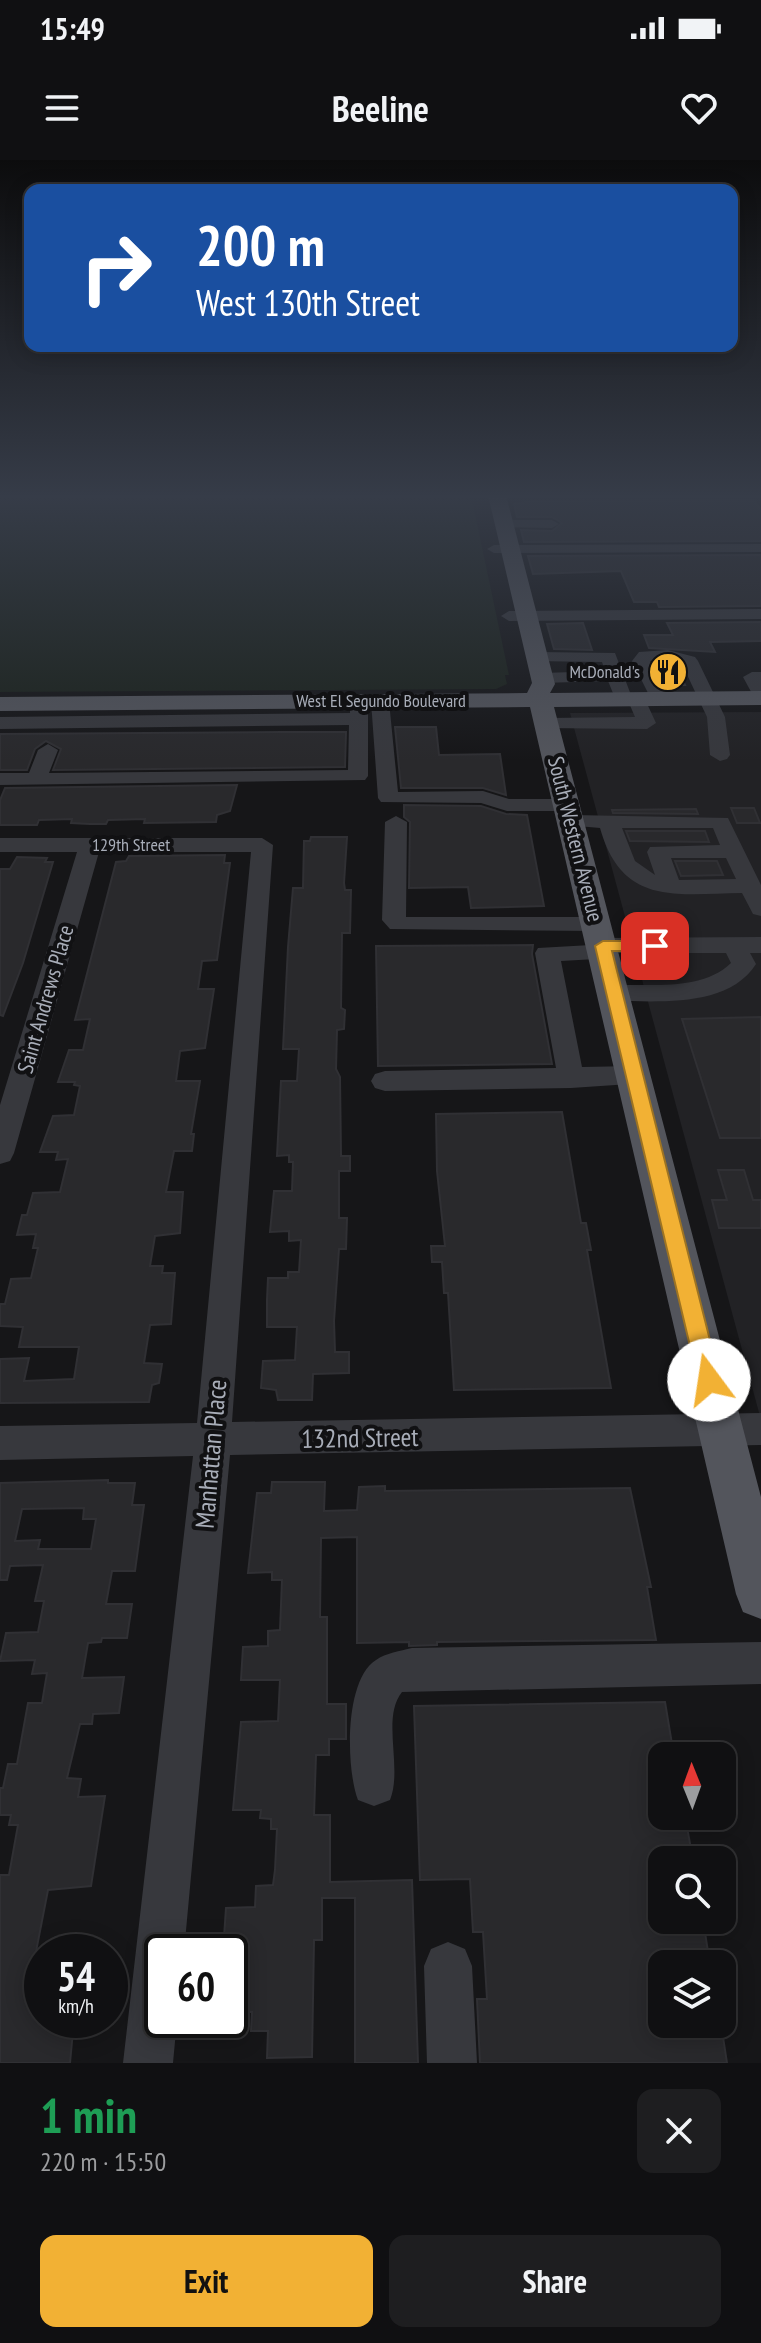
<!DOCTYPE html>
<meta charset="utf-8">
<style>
body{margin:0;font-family:"PT Sans Narrow",sans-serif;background:#1e1e20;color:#f1f3f6;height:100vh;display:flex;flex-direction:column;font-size:30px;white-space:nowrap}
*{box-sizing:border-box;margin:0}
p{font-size:26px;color:#9c9d9f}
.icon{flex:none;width:44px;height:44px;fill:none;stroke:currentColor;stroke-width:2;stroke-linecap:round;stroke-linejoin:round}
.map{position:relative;height:1903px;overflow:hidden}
.panel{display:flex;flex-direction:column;background:#101012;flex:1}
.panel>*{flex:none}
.top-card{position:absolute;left:24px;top:24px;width:714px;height:168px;border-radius:16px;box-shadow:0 4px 20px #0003,0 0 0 2px #303032;background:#1a4fa0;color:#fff;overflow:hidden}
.needle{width:52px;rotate:359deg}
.tools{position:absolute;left:648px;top:1582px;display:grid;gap:16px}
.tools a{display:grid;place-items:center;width:88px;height:88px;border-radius:16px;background:#101012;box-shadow:0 4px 20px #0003,0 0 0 2px #303032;font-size:40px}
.speed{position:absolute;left:24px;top:1774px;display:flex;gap:16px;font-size:40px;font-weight:700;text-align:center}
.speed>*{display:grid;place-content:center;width:104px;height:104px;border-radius:50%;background:#101012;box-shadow:0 4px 20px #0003,0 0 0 2px #303032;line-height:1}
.speed small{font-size:20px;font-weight:400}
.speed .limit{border:4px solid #111;border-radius:12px;background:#fff;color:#111}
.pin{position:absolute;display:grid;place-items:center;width:68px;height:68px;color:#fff;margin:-34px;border-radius:16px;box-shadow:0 4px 12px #0006}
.me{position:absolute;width:88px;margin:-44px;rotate:346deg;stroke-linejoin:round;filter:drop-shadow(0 0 6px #0008)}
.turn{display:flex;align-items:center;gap:28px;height:168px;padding:0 40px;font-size:36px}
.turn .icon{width:104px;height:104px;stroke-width:2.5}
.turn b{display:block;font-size:56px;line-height:68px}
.round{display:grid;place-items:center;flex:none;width:84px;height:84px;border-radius:16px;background:#1e1e20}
.headline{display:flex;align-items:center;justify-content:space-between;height:136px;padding:0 40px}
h1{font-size:48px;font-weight:800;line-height:60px;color:#1e9e55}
.cta{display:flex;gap:16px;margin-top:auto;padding:16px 40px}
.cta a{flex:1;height:92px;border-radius:16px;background:#f2b134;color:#111;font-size:32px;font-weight:800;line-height:92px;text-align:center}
.cta a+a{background:#1e1e20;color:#f1f3f6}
.status{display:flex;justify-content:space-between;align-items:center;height:56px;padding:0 40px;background:#101012;direction:ltr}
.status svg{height:22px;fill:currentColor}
header{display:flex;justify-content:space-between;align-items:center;height:104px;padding:0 40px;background:#101012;font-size:36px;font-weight:800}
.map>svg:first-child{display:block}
.built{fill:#222225}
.green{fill:#1c231d}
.building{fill:#29292c;stroke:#303034;stroke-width:2;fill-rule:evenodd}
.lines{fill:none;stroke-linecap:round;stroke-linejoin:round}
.minor{fill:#37383d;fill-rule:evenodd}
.major{fill:#53555c;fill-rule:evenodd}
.route{fill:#f2b134;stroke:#9d7322;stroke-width:2}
.labels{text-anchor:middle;stroke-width:8;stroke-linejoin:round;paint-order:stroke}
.far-poi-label{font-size:18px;fill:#a8adb8;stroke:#111113;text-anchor:end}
.far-street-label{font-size:18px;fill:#a8adb8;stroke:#111113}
.street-label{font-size:22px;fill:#a8adb8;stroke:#111113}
.near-street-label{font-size:26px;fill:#a8adb8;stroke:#111113}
</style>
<div class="status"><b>15:49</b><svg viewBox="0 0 49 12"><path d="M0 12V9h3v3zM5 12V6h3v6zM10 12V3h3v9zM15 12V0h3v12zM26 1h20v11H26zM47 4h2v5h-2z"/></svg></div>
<header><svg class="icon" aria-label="menu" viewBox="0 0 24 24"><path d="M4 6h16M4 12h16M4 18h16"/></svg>Beeline<svg class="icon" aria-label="heart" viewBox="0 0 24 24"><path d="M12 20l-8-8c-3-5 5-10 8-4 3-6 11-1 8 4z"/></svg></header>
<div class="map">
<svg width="761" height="1903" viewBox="0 0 761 1903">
<rect width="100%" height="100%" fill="#161618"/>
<!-- built -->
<path class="built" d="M761,552V1260L570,553Z"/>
<!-- green -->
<path class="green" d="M0,335H471L509,515H505L507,524L496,529L0,532Z"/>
<!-- building -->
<path class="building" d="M754,340L761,350V381L524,382L521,370L552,371L562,363L552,357H517L514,344L532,341Z
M761,395V446L659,447L657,442H634L621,411L533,414L528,396Z
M761,462V481L710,482L715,492L649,488L644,475H673L667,463Z
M583,463L592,490L554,489L547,464Z
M667,503L676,506L685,525H665L655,504Z
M395,567H436L439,595L500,594L506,635L483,628H401Z
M282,572H346L345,607L53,610L61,589L46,581L35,589L27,610H0V574Z
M237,625L230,651L217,655L216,662L144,663L145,659L108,660L106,664H90L71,663L72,659L39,660L37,665H0V640L5,628Z
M404,645L481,646L506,654L527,655L544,746L471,748L468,727L409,728L410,662L404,657Z
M731,648H754L760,663H737Z
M696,649L698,654L613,653L612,650Z
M626,671H705L709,682L630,681Z
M311,677H347L344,723L345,730H351L350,773H342L341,848L345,850L344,869L337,870L336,909L340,917L341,996H350V1011H339V1058H347L346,1089H339L334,1161L335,1192H349V1213L313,1214L312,1240H278L276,1230L261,1228L263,1201L295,1200L297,1167H267V1140L268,1118H288V1112H299L301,1080L289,1081V1071L270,1072L274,1031H292L293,1002H289V995L277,996L281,921H297L299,889H283L288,787L293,728H303L304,681H310Z
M225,695L224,703H230L217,800L202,801L198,829H214L205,888L180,891L176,921H200L191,974H194L192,991H174L166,1032H183L180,1073L155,1076L150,1106H163L162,1113H175L171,1164L150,1165L144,1203L162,1204L159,1223L152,1225L149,1242L0,1243V1199L29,1198L24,1221L74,1219L79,1187H19L23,1167L0,1166V1144H5L11,1119L31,1118L38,1088H33L36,1074L17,1075L22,1055H27L33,1033L60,1032L68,999L56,1000L58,992H40L53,956L74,955L80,926L74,925L75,922H58L69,890H83L90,859L75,860L116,702L126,701L129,696Z
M17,697L47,698L45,702H53L23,803L3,856L0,855V709H10Z
M675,701H717L723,715L681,716Z
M533,785L532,794L552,904L378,906L376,786Z
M761,857V978H720L682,859Z
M562,952L581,1063H586L591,1090H587L611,1228L454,1230L448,1133H444L442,1102H432L431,1086H445L437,1011L436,954Z
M718,1010H744L753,1040H761V1068H719L712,1040H727Z
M108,1320V1323H135L132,1345H144L135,1411H112L106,1444H132L127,1478H102L101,1482L88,1483L82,1518L124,1517L119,1553L93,1554L92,1564H80L67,1618L81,1619L78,1637L105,1636L91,1726L48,1730L33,1807H38L36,1820L42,1819V1860H74L70,1903H0V1715H9L18,1665H9L11,1655H0V1628H3L8,1604H17L28,1543H42L47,1513L32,1514L35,1500L0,1501L6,1473L38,1472L44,1441H35L43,1405L10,1406L7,1420H0V1323ZM84,1348L83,1359H96L91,1389H38L40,1380L15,1381L22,1349Z
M272,1322H325L324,1351L357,1350L359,1327L385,1326V1331L630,1328L651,1427H647L656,1480L437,1482V1485L409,1486V1482L357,1483V1377L321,1378L320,1457H327V1544H346V1579H329V1595H316L314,1655H330V1722L412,1720L418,1903H355V1738H322V1780H314L312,1897L267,1898L268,1871H251L252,1852H230V1792H223L226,1748L255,1747L256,1726L273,1725L275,1710L277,1669H271V1659L260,1658L261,1650H233L241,1562L278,1561L280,1520H241L243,1487L268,1486V1471L280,1470L282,1420H272V1412L248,1413L257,1333H271Z
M665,1542L674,1596H662V1656H685L693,1700H662V1760H703L710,1804H662V1864H721L727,1903H480L477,1839H487L483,1772H473L470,1719L420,1720L414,1546Z"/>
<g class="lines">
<!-- minor -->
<path class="minor" d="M504,360H552L559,364L552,368L499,367V361Z
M761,384V392L494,393L487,389L494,385Z
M761,449V459L509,461L501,456L509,451Z
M668,490L695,497L698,501L725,557L730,595L727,599L720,601L710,595L707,557L682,504L667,500L650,501L669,539L660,544L651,539L632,501L639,492Z
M537,492L615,493L631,535H643L656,563L647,569L540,568L538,564L540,560L547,558L635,557L629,543H617L608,521L542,523L533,518L542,513L605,511L602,502L531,501L528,497L531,493Z
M752,512H761V540L755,539L743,517Z
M359,536L368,541V616L365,620L0,625V613H29L38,590L48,584L58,590L49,613L348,610L349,565L0,569V557L350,553V541Z
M380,536L389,541L398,632L483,631L509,639H569L579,645L569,651H507L481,643L381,642L378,638L371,541Z
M573,655L728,658L761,725V756L753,754L742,733C675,734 622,746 600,668L566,665L562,661L566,657ZM622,668H713L720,685L650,687L647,692L655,715L635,701ZM671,698H726L736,719L679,720Z
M396,656L407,662L406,757H597L605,759L609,764L605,769L597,771L390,769L382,760L385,662Z
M0,678H262L273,685L232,1262L761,1253V1285L230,1295L184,1792H162V1860H177L173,1903H123L193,1296L0,1300V1266L197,1263L251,692H99L14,993L10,1001L0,1004V945L77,692H0Z
M761,777V793H750L756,804C728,848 660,841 614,841L605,839L601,833L605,827L614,825C652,824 702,831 731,803L726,793H617L614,798L561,801L582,907L635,906L645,909L649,916L645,923L571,928L385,931L375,928L371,921L375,914L385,911L556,908L535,793L538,788L591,785L594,781L603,778Z
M761,1482V1524L402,1532C381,1558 403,1608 390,1640L374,1646L358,1640C346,1609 344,1520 376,1500C386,1493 400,1491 412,1488Z
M448,1782L465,1789L472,1806L477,1903H427L424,1806L431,1789Z"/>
<!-- major -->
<path class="major" d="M488,335H506L555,524L550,533L761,531V545L554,547L761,1337V1459L743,1452L736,1434L530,547L0,551V537L527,533L532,523Z"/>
</g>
<!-- sky -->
<linearGradient id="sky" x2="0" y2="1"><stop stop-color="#0c0c0d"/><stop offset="0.56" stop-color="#363c48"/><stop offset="1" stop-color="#363c48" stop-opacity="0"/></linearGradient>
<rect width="761" height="601" fill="url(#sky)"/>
<!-- route -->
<path class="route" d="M603,781H655L663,786L655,791H612L720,1220L717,1227L709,1230L701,1227L698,1220L595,786Z"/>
<!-- icons -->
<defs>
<symbol id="restaurant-disc" viewBox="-11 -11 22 22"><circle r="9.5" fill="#f2b134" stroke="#111113"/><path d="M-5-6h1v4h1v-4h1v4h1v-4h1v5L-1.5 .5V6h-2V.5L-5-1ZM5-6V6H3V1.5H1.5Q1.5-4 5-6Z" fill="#111"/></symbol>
</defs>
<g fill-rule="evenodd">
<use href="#restaurant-disc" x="646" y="490" width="44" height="44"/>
</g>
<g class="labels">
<!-- far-poi labels -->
<g class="far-poi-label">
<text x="640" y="518">McDonald's</text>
</g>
<!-- far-street labels -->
<g class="far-street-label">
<text x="381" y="547">West El Segundo Boulevard</text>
<text x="131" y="691">129th Street</text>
</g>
<!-- street labels -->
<g class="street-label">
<text transform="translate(576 679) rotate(76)" y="8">South Western Avenue</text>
<text transform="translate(45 839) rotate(-74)" y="8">Saint Andrews Place</text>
</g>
<!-- near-street labels -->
<g class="near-street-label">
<text transform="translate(360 1278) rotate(-1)" y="9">132nd Street</text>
<text transform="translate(211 1294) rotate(-85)" y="9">Manhattan Place</text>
</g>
</g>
</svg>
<div class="tools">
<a><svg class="needle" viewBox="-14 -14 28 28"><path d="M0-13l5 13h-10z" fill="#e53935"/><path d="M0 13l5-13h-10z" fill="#9c9d9f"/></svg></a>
<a><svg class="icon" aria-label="search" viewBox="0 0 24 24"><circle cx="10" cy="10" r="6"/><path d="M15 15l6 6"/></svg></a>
<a><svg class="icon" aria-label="layers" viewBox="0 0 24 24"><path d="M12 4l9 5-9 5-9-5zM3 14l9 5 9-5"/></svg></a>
</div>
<div class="speed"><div>54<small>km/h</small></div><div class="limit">60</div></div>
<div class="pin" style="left:655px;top:786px;background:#d93025"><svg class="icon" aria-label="arrive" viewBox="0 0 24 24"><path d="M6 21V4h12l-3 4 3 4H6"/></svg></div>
<svg class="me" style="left:709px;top:1220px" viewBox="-20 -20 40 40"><circle r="19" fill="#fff"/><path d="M0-13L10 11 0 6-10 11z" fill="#f2b134"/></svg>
<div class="top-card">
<div class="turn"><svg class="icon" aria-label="right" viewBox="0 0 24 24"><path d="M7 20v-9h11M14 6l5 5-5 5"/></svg><div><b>200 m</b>West 130th Street</div></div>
</div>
</div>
<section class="panel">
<div class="headline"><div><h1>1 min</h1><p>220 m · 15:50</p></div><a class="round"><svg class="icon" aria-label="close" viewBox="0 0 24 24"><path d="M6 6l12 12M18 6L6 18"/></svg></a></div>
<div class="cta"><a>Exit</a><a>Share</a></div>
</section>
